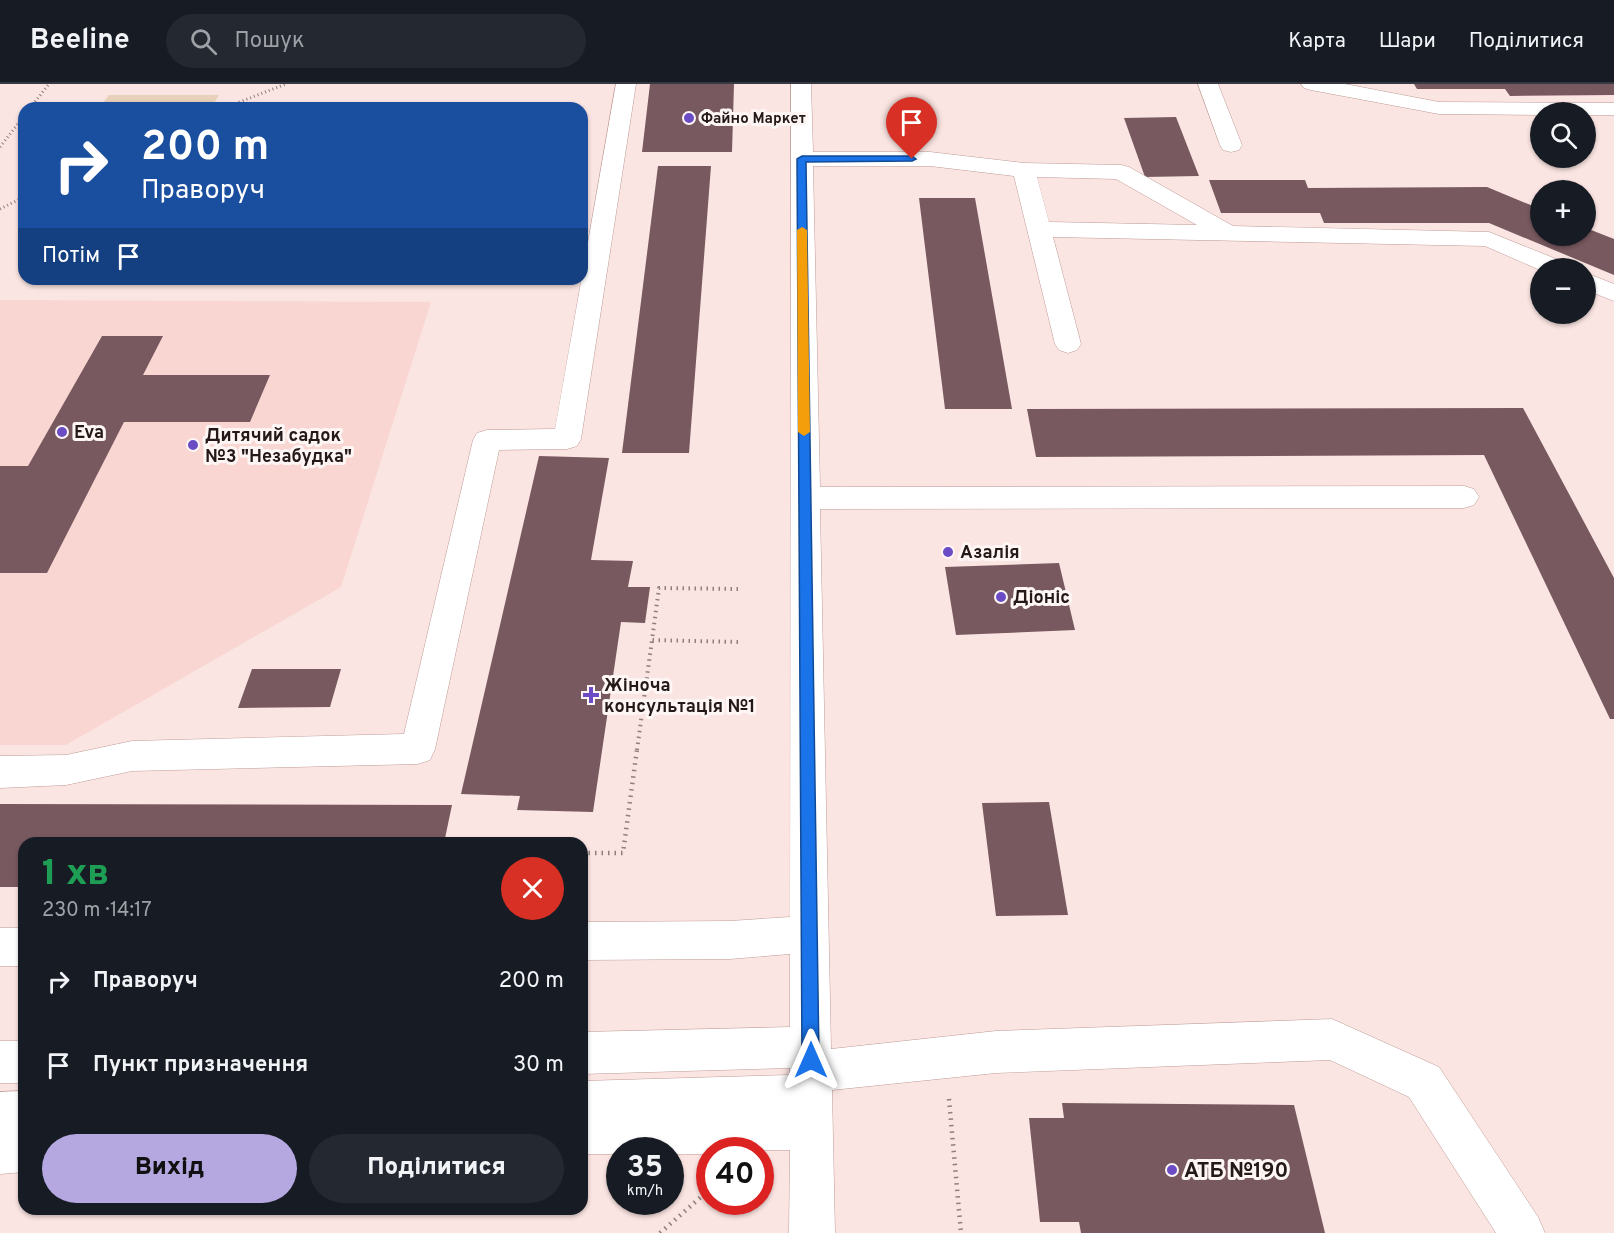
<!DOCTYPE html>
<html lang="uk">
<meta charset="utf-8">
<style>
body{margin:0;font-family:Overpass,sans-serif;background:#242831;color:#f1f3f6;height:100vh;display:flex;flex-direction:column;font-size:22px;white-space:nowrap}
*{box-sizing:border-box;margin:0}
p{font-size:20px;color:#9ea1a6}
.icon{flex:none;width:33px;height:33px;fill:none;stroke:currentColor;stroke-width:2;stroke-linecap:round;stroke-linejoin:round}
.map{position:relative;flex:1;overflow:hidden}
.details{position:absolute;left:18px;top:753px;width:570px;height:378px;display:flex;flex-direction:column;background:#171b24;border-radius:18px;box-shadow:0 2px 4px #0004}
.details>*{flex:none}
.hud{position:absolute;left:18px;top:18px;width:570px;height:183px;border-radius:18px;box-shadow:0 2px 4px #0004;background:#1a4fa0;color:#fff;overflow:hidden}
.buttons{position:absolute;left:1530px;top:18px;display:grid;gap:12px}
.buttons a{display:grid;place-items:center;width:66px;height:66px;border-radius:50%;background:#171b24;box-shadow:0 2px 4px #0004;font-size:30px}
.speed{position:absolute;left:606px;top:1053px;display:flex;gap:12px;font-size:30px;font-weight:700;text-align:center}
.speed>*{display:grid;place-content:center;width:78px;height:78px;border-radius:50%;background:#171b24;box-shadow:0 2px 4px #0004;line-height:1}
.speed small{font-size:15px;font-weight:400}
.speed .limit{border:9px solid #d22;background:#fff;color:#111}
.pin{position:absolute;display:grid;place-items:center;width:51px;height:51px;color:#fff;margin:-62px -26px;border-radius:50% 50% 50% 0;rotate:-45deg;box-shadow:0 0 6px #0007}
.pin .icon{rotate:45deg}
.me{position:absolute;width:66px;margin:-33px;rotate:0deg;stroke-linejoin:round;filter:drop-shadow(0 0 4px #0008)}
.turn{display:flex;align-items:center;gap:21px;height:126px;padding:0 24px;font-size:27px}
.turn .icon{width:78px;height:78px;stroke-width:2.5}
.turn b{display:block;font-size:42px;line-height:51px}
.then{display:flex;align-items:center;height:57px;padding:0 24px;background:#0003;gap:12px;font-size:22px}
.round{display:grid;place-items:center;flex:none;width:63px;height:63px;border-radius:32px;background:#242831}
.summary{display:flex;align-items:center;justify-content:space-between;height:102px;padding:0 24px}
h1{font-size:36px;font-weight:800;line-height:45px;color:#1e9e55}
.action{display:flex;gap:12px;margin-top:auto;padding:12px 24px}
.action a{flex:1;height:69px;border-radius:36px;background:#b5a8e0;color:#111;font-size:24px;font-weight:800;line-height:69px;text-align:center}
.action a+a{background:#242831;color:#f1f3f6}
ul{padding:0;list-style:none}
li{display:flex;align-items:center;gap:18px;height:84px;padding:0 24px}
li div{flex:1}
li b{display:block;font-size:22px}
li em{font-style:normal}
header{display:flex;align-items:center;gap:36px;box-sizing:border-box;height:84px;padding:0 30px;background:#171b24;border-bottom:2px solid #363941}
header strong{font-size:28px}
nav{display:flex;gap:33px;margin-inline-start:auto;font-size:21px}
.search{width:420px;height:54px;background:#242831;display:flex;align-items:center;gap:15px;box-sizing:border-box;padding:0 21px;border-radius:33px;color:#9ea1a6;font-size:22px}
.map>svg:first-child{display:block}
.built{fill:#f9d6d1}
.green{fill:#e8d0ba}
.building{fill:#78595f}
.lines{fill:none;stroke-linecap:round;stroke-linejoin:round}
.minor-casing{stroke:#bd9b97;stroke-width:1}
.path-far2{stroke:#907f7c;stroke-width:3;stroke-dasharray:1 3;stroke-linecap:butt}
.path-far1{stroke:#907f7c;stroke-width:4;stroke-dasharray:1.5 4.5;stroke-linecap:butt}
.path{stroke:#907f7c;stroke-width:4.5;stroke-dasharray:1.5 5;stroke-linecap:butt}
.minor{fill:#fff;fill-rule:evenodd}
.route{fill:#1a73e8;stroke:#114b97;stroke-width:1.5}
.slow{fill:#f59e0b}
.poi-dot{fill:#6b4cc5;stroke:#fdf6f5;stroke-width:2}
.labels{text-anchor:middle;stroke-width:6;stroke-linejoin:round;paint-order:stroke}
.far-poi-label{font-size:15px;font-weight:bold;fill:#251917;stroke:#fdf6f5;text-anchor:start}
.poi-label{font-size:18px;font-weight:bold;fill:#251917;stroke:#fdf6f5;text-anchor:start}
.near-poi-label{font-size:21px;font-weight:bold;fill:#251917;stroke:#fdf6f5;text-anchor:start}
</style>
<header>
<strong>Beeline</strong>
<div class="search"><svg class="icon" aria-label="search" viewBox="0 0 24 24"><circle cx="10" cy="10" r="6"/><path d="M15 15l6 6"/></svg>Пошук</div>
<nav><a>Карта</a><a>Шари</a><a>Поділитися</a></nav>
</header>
<div class="map">
<svg width="1614" height="1149" viewBox="0 0 1614 1149">
<rect width="100%" height="100%" fill="#fbe5e2"/>
<!-- built -->
<path class="built" d="M0,216L431,218L341,503L66,661H0Z"/>
<!-- green -->
<path class="green" d="M109,11H219L211,24H99Z"/>
<!-- building -->
<path class="building" d="M650,0H734L732,68H642Z
M1414,0H1614V11L1510,12L1505,5H1417Z
M1176,33L1199,92L1145,93L1124,34Z
M658,82H711L689,369H622Z
M1209,96H1305L1308,104L1487,103L1540,125V152H1586V144L1614,155V191L1489,139H1324L1320,129H1221Z
M919,114H975L1012,325H945Z
M102,252H163L143,291H270L250,338H124L47,489H0V382H28Z
M1523,324L1614,494V635H1610L1484,371L1036,373L1027,325Z
M539,372L609,374L591,476L633,477L628,503H650L645,539L621,538L593,728L517,726L520,712L461,710Z
M1059,479L1075,546L956,551L945,483Z
M252,585H341L330,623L238,624Z
M1049,718L1068,831L996,832L982,719Z
M0,720L452,721L444,759H24V803H0Z
M1062,1019L1294,1021L1325,1149H1081L1079,1138H1040L1029,1034H1064Z"/>
<g class="lines">
<defs>
<path id="minor" d="M616,0H636L581,355L577,362L567,365L499,366L435,665L430,676L418,680L132,687L66,701L0,704V672L66,671L132,657L404,650L473,356L477,349L487,346L555,345Z
M791,0H811L813,68H930L1024,79L1121,81L1129,83L1233,142L1489,148L1566,179L1569,184L1540,186L1485,162L1053,153L1081,260L1077,266L1068,269L1059,266L1055,260L1014,92L930,82H813L820,403L1464,402L1474,405L1479,413L1474,421L1464,424L820,425L831,965L996,947L1332,935L1439,983L1538,1133L1545,1149H1496L1409,1013L1330,976L996,989L832,1006L835,1149H789L790,1066H710V1070H670V1066H620V1070H582V997L790,991V984L582,990V948L790,943V870L730,875L582,876V838L730,837L790,833ZM1037,93L1116,95L1197,141L1049,138Z
M1198,0H1218L1242,61L1239,66L1231,68L1223,66L1220,61Z
M1301,0H1345L1439,18L1614,19V31H1586V28H1540V31L1439,30L1311,6L1304,4Z
M1586,189L1614,200V217L1586,206Z
M0,844H24V882H0Z
M0,957H24V999H0Z
M24,1007V1088L0,1090V1008Z"/>
</defs>
<!-- minor casing -->
<use href="#minor" class="minor-casing"/>
<!-- path-far2 -->
<path class="path-far2" d="M30,24L49,0
M224,24L286,0
M0,63L24,32
M0,125L24,113"/>
<!-- path-far1 -->
<path class="path-far1" d="M738,558L652,556L659,504L739,505
M637,666L652,556"/>
<!-- path -->
<path class="path" d="M582,769H623L637,665
M949,1015L961,1149
M660,1149L710,1105"/>
<!-- minor -->
<use href="#minor" class="minor"/>
</g>
<!-- route -->
<path class="route" d="M802,72H912L916,75L912,77L806,78L819,976L817,982L811,984L805,982L802,976L797,75Z"/>
<!-- slow -->
<path class="slow" d="M802,143L807,146L810,348L804,352L798,348L797,146Z"/>
<!-- markers -->
<g class="poi-dot">
<circle cx="689" cy="34" r="6"/>
<circle cx="62" cy="348" r="6"/>
<circle cx="193" cy="361" r="6"/>
<circle cx="948" cy="468" r="6"/>
<circle cx="1001" cy="513" r="6"/>
<path d="M588 602h6v6h6v6h-6v6h-6v-6h-6v-6h6z"/>
<circle cx="1172" cy="1086" r="6"/>
</g>
<g class="labels">
<!-- far-poi labels -->
<g class="far-poi-label">
<text x="701" y="39">Файно Маркет</text>
</g>
<!-- poi labels -->
<g class="poi-label">
<text x="74" y="354">Eva</text>
<text x="205" y="357">Дитячий садок<tspan x="205" dy="21">№3 "Незабудка"</tspan></text>
<text x="960" y="474">Азалія</text>
<text x="1013" y="519">Діоніс</text>
<text x="604" y="607">Жіноча<tspan x="604" dy="21">консультація №1</tspan></text>
</g>
<!-- near-poi labels -->
<g class="near-poi-label">
<text x="1184" y="1093">АТБ №190</text>
</g>
</g>
</svg>
<div class="buttons">
<a><svg class="icon" aria-label="search" viewBox="0 0 24 24"><circle cx="10" cy="10" r="6"/><path d="M15 15l6 6"/></svg></a>
<a>+</a>
<a>−</a>
</div>
<div class="speed"><div>35<small>km/h</small></div><div class="limit">40</div></div>
<div class="pin" style="left:912px;top:75px;background:#d93025"><svg class="icon" aria-label="arrive" viewBox="0 0 24 24"><path d="M6 21V4h12l-3 4 3 4H6"/></svg></div>
<svg class="me" style="left:811px;top:976px" viewBox="-20 -20 40 40"><path d="M0-17L14 15 0 8-14 15z" fill="#1a73e8" stroke="#fff" stroke-width="4"/></svg>
<div class="hud">
<div class="turn"><svg class="icon" aria-label="right" viewBox="0 0 24 24"><path d="M7 20v-9h11M14 6l5 5-5 5"/></svg><div><b>200 m</b>Праворуч</div></div>
<div class="then">Потім<svg class="icon" aria-label="arrive" viewBox="0 0 24 24"><path d="M6 21V4h12l-3 4 3 4H6"/></svg></div>
</div>
<section class="details">
<div class="summary"><div><h1>1 хв</h1><p>230 m · 14:17</p></div><a class="round" style="background:#d93025;color:#fff"><svg class="icon" aria-label="close" viewBox="0 0 24 24"><path d="M6 6l12 12M18 6L6 18"/></svg></a></div>
<ul>
<li><svg class="icon" aria-label="right" viewBox="0 0 24 24"><path d="M7 20v-9h11M14 6l5 5-5 5"/></svg><div><b>Праворуч</b></div><em>200 m</em></li>
<li><svg class="icon" aria-label="arrive" viewBox="0 0 24 24"><path d="M6 21V4h12l-3 4 3 4H6"/></svg><div><b>Пункт призначення</b></div><em>30 m</em></li>
</ul>
<div class="action"><a>Вихід</a><a>Поділитися</a></div>
</section>
</div>
